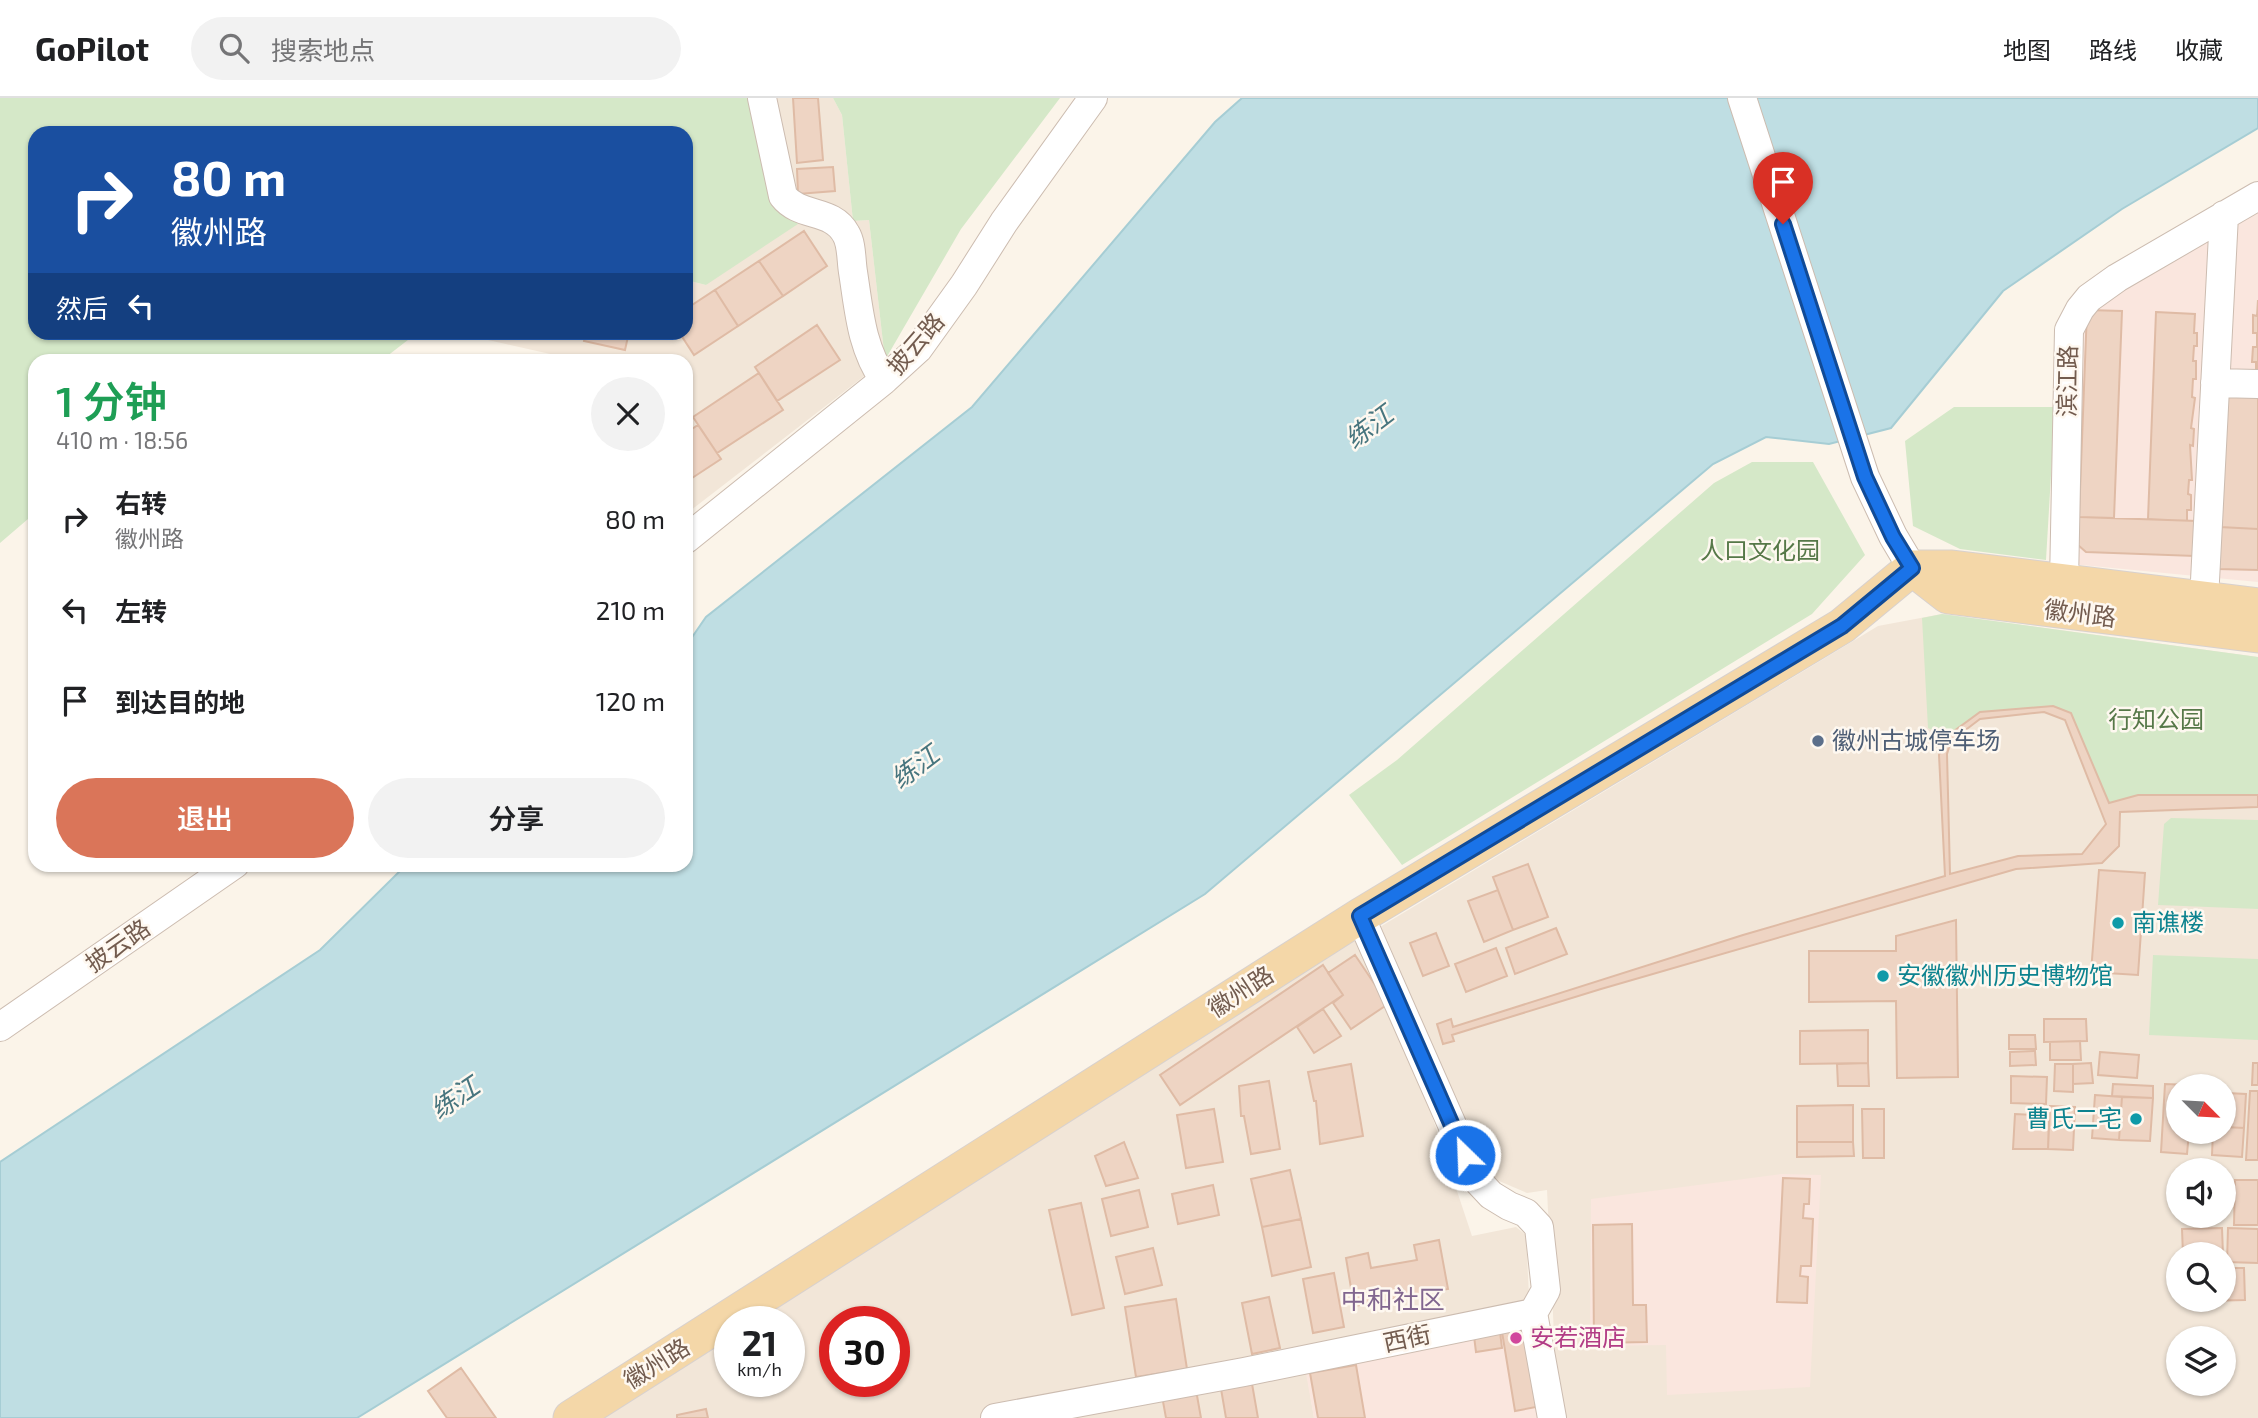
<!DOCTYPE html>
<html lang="zh">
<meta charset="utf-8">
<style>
body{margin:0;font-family:"Exo 2","Noto Sans SC",sans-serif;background:#f2f2f2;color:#202124;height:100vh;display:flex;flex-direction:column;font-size:26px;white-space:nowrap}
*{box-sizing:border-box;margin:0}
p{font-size:23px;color:#757577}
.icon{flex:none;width:38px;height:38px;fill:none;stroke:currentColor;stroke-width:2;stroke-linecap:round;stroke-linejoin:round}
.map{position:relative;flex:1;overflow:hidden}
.panel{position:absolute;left:28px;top:256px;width:665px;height:518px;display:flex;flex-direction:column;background:#fff;border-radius:21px;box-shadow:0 2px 5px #0004}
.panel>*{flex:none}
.guide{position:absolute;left:28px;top:28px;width:665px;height:214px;border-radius:21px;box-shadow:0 2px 5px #0004;background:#1a4fa0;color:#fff;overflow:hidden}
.needle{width:46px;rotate:114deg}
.fabs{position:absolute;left:2166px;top:976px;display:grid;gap:14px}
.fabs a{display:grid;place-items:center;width:70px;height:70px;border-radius:50%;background:#fff;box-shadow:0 2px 5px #0004;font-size:35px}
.speed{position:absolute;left:714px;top:1208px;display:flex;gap:14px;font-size:35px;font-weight:700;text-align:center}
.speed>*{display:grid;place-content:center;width:91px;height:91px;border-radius:50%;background:#fff;box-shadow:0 2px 5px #0004;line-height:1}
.speed small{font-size:18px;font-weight:400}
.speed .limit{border:10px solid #d22;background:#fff;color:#111}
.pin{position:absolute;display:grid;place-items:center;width:60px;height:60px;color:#fff;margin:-72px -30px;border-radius:50% 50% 50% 0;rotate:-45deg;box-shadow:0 0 7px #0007}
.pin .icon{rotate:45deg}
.me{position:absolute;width:77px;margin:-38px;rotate:336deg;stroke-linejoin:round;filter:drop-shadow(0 0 5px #0008)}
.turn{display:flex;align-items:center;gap:24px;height:147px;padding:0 28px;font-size:32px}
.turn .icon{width:91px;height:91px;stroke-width:2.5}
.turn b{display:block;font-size:49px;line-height:60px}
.then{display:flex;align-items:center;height:66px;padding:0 28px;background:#0003;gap:14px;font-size:26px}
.round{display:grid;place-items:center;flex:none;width:74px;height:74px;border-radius:37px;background:#f2f2f2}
.overview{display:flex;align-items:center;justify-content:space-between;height:119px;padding:0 28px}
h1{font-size:42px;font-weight:600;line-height:52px;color:#1e9e55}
.primary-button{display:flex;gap:14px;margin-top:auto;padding:14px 28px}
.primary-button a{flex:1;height:80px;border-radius:42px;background:#da7559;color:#fff;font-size:28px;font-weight:600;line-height:80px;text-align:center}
.primary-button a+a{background:#f2f2f2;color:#202124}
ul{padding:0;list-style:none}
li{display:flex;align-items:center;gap:21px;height:91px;padding:0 28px}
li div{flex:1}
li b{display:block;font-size:26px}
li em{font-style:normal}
header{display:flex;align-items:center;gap:42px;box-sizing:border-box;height:98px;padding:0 35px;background:#fff;border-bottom:2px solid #e0e0e0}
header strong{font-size:33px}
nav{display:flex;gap:38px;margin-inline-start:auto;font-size:24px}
.search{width:490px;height:63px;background:#f2f2f2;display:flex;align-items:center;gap:18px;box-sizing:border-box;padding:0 24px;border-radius:38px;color:#757577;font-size:26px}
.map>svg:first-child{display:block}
.residential{fill:#f2e6d8;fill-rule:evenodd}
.commercial{fill:#fae6de}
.green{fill:#d5e8c8}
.water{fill:#bfdee3;stroke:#a6cdd4;stroke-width:2}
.building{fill:#eed4c3;stroke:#dfbba5;stroke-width:2;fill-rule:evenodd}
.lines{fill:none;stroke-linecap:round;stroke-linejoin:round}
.minor-casing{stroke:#ccbcb0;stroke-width:30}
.major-casing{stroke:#d8d1ce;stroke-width:37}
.minor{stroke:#fff;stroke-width:28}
.major{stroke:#f4d7a8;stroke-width:35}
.route-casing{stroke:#114b97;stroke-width:18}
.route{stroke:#1a73e8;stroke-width:12}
.service-dot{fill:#5c6f8a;stroke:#fef8f0;stroke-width:2.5}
.culture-dot{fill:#0f9aa8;stroke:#fef8f0;stroke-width:2.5}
.hotel-dot{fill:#d1479c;stroke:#fef8f0;stroke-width:2.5}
.labels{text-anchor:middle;stroke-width:5;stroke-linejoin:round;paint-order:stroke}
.street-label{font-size:24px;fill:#735c4f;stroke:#fef8f0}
.park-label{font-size:24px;fill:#567848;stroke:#fef8f0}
.service-label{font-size:24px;fill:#4e5e75;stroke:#fef8f0;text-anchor:start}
.culture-label{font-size:24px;fill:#0d838f;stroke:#fef8f0;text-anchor:start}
.hotel-label{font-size:24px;fill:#b23c85;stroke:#fef8f0;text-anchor:start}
.water-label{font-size:26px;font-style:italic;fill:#47757e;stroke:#fef8f0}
.neighbourhood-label{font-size:26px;fill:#81668f;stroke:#fef8f0}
</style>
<header>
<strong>GoPilot</strong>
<div class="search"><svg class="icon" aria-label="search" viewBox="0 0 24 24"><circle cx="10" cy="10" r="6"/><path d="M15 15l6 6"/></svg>搜索地点</div>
<nav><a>地图</a><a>路线</a><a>收藏</a></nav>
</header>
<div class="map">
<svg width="2258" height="1320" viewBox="0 0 2258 1320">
<rect width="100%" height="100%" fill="#fbf4e9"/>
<!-- residential -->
<path class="residential" d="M752,0H833L842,17L853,123L869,122L885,262L686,416V262H577L457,235L686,234V182L706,187L770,96Z
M1942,516L2258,559V1320H1558L1547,1092L1527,1095L1485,1077L1375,832L1878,528ZM2179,989H2224V1034H2179ZM2179,1073H2224V1118H2179ZM2179,1157H2224V1202H2179ZM2179,1241H2224V1286H2179Z
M1359,839L1417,973L1472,1138L1516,1129L1526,1137L1529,1198L1527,1203L1306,1271L1314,1320H590L730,1232V1283H789V1223H744ZM835,1223H894V1283H835Z"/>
<!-- commercial -->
<path class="commercial" d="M2258,104V484L2071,466L2081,217Z
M1781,1076L1821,1077L1810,1289L1667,1297L1666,1247L1590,1248L1591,1101Z
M1530,1222L1545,1320H1314L1305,1270Z"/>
<!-- green -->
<path class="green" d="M0,0H752L770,96L798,126L706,187L686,182V35H35V234L417,235L382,262H35V415L0,445Z
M833,0H1060L961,131L885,262L869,122L853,123L842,17Z
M1954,309H2055L2046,462L1960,451L1913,428L1905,343Z
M1752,364H1813L1865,457L1812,516L1402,767L1349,697L1397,662L1714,385Z
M1942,516L2258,559V697H2138L2109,705L2071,615L2053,608L1980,614L1946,639L1928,630L1922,520Z
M2171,720L2258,722V811L2158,807L2164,726Z
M2153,857L2258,861V942L2149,937Z"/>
<!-- water -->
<path class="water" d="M1242,0H2258V30L2122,111L2003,193L1891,330L1829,346L1766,339L1713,366L1205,796L357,1320H0V1064L320,852L406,767L686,766V548L706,519L972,309L1215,24Z"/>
<!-- building -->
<path class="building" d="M793,0H818L823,62L797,65Z
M833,69L835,93L798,96L797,71Z
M804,133L827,168L783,198L759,163Z
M759,163L783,198L738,228L715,192Z
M715,192L738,228L694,257L679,234H686V211Z
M2258,202V276L2256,275V264H2252L2253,249H2257V235H2253V217L2257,218Z
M2087,212L2122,213L2114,420L2079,419Z
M2156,214L2195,216L2194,235H2197V248H2194L2193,263H2196V281H2193L2192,299L2195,300L2191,330L2194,331L2193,348L2190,347L2192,382H2189L2188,396L2191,397V412H2187V423L2148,421Z
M817,227L840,262L777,303L755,269Z
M586,234H629L625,252L584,243Z
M759,275L783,312L717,355L693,319Z
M2225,297L2258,298V431L2220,429Z
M698,327L721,361L686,384V335Z
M2079,419L2197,423L2195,458L2086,454L2078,447Z
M2220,429L2258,431V472L2218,471Z
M2053,608L2071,615L2109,705L2138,697H2258V709L2120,714L2119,748L2102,765L2016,771L1601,891L1452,937L1454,943L1443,946L1437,926L1451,921L1453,929L1743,837L1945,778L1939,657L1946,639L1980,614ZM2044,614L2065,622L2106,726L2082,756L2018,758L1950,776L1947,656L1951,643L1980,621Z
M1528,766L1548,819L1513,832L1493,779Z
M2099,772L2145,775L2138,877L2091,874Z
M1498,792L1513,832L1484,844L1468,803Z
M1956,822L1958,979L1897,980L1896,903L1809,904V853H1896V838Z
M1556,830L1567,856L1515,876L1506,850Z
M1436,835L1449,868L1423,878L1410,845Z
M1496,850L1507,878L1466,894L1455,866Z
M1355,857L1388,906L1351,931L1333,905L1343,897L1328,875Z
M1323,867L1343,897L1180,1007L1160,977Z
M1323,911L1341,938L1314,955L1297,929Z
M2044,921H2086L2087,943L2044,944Z
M1868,932V965L1800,966V933Z
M2009,937H2035L2036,951H2009Z
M2080,943L2081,962H2050V944Z
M2035,953L2036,967L2010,968V954Z
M2100,954L2139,957L2137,980L2098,977Z
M1868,965L1869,988H1838L1837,966Z
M2091,965L2093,985L2073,986V966Z
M2253,965H2258V987H2252Z
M1351,966L1363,1038L1320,1046L1316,1003H1314L1308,974Z
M2055,966H2073V994L2054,993Z
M2011,978L2047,979L2046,1006L2011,1005Z
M1269,983L1280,1051L1251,1056L1244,1018H1241L1239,988Z
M2113,986L2153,988V1000L2112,998Z
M2165,986L2191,987L2179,989V1034H2189L2187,1056L2161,1054Z
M2250,993H2258V1062H2246Z
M2227,995L2246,996L2244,1030L2224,1029Z
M2095,997L2122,999L2119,1042L2092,1040Z
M2122,999L2153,1000L2150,1043L2119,1042Z
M1853,1007V1044H1797V1008Z
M2050,1008L2075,1009L2073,1052L2048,1051Z
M1214,1011L1223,1064L1186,1070L1177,1017Z
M1862,1011H1884V1060H1863Z
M2015,1016L2049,1018L2048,1051H2013Z
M2224,1029L2244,1030L2242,1059L2212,1057L2213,1034H2224Z
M1124,1044L1138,1080L1106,1088L1095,1058Z
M1797,1044H1853L1854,1058L1797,1059Z
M1290,1072L1301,1121L1262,1129L1251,1081Z
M1783,1080L1810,1081L1809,1106H1804L1803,1120L1813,1121L1811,1168H1801L1800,1178L1808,1179L1807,1205L1777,1204Z
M2235,1082H2258V1127H2234Z
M1213,1087L1219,1117L1178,1126L1172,1096Z
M1139,1092L1148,1129L1111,1138L1102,1101Z
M1081,1105L1104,1210L1072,1217L1049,1112Z
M1301,1121L1311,1169L1272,1178L1262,1129Z
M1632,1126L1633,1207H1646L1647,1244L1594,1245L1593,1127Z
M2222,1130L2223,1157H2183L2182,1131Z
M2228,1130L2258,1131V1165L2227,1164Z
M1439,1142L1448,1191L1354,1208L1346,1160L1368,1155L1371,1170L1417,1162L1414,1147Z
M1153,1150L1162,1187L1125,1196L1116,1159Z
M2224,1170H2244L2245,1202L2204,1203L2224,1202Z
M1334,1175L1344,1229L1313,1235L1303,1181Z
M1269,1199L1280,1250L1252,1256L1242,1205Z
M1176,1201L1187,1271L1136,1279L1125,1209Z
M1523,1230L1536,1309L1515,1313L1502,1234Z
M1500,1234L1502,1250L1476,1254L1474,1238Z
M1356,1267L1365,1320H1318L1310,1275Z
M461,1270L496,1320H447L428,1293Z
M1251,1280L1258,1320H1226L1220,1285Z
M1196,1292L1201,1320H1166L1162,1298Z
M706,1311L708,1320H677V1317Z"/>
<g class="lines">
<defs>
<path id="minor" d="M762,0L783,98C800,120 832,110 846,136C852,146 851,162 853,174C859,212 861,249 884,282
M1742,0L1865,379L1893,438L1912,470
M2215,285L2258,286
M686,441L884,282L918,251L964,187L1004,124L1093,0
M2064,485L2069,232L2080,211L2089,200L2117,180L2258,98
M2204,502L2224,117
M0,929L235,766
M1533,1215L1552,1320
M995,1320L1244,1274L1533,1215L1546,1192L1539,1129L1526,1115L1509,1108L1491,1097L1476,1081L1360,818"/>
<path id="major" d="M1912,470L1948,498L2258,537
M571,1320L1360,818L1842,528L1912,470H1952L2258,508"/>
</defs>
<!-- minor casing -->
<use href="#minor" class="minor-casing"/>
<!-- major casing -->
<use href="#major" class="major-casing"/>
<!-- minor -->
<use href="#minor" class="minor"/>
<!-- major -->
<use href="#major" class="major"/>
</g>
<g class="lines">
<defs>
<path id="route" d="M1465,1057L1360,818L1842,528L1912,470L1893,439L1865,379L1783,126"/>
</defs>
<!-- route casing -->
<use href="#route" class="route-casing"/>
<!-- route -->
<use href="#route" class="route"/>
</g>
<!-- markers -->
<circle class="service-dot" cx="1818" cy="643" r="7"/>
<g class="culture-dot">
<circle cx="2118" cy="825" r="7"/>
<circle cx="1883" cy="878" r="7"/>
<circle cx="2136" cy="1021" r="7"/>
</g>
<circle class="hotel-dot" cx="1516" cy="1240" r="7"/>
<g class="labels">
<!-- street labels -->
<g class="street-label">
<text transform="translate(916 246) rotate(-49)" y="8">披云路</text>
<text transform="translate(2068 283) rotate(-89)" y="8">滨江路</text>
<text transform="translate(2080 516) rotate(7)" y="8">徽州路</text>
<text transform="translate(118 848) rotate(-35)" y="8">披云路</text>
<text transform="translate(1241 894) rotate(-33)" y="8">徽州路</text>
<text transform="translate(1407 1241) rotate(-12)" y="8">西街</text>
<text transform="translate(657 1266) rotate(-32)" y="8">徽州路</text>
</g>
<!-- park labels -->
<g class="park-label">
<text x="1760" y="461">人口文化园</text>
<text x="2156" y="630">行知公园</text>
</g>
<!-- service labels -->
<g class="service-label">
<text x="1832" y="651">徽州古城停车场</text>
</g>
<!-- culture labels -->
<g class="culture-label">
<text x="2132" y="833">南谯楼</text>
<text x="1897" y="886">安徽徽州历史博物馆</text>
<text x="2122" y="1029" text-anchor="end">曹氏二宅</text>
</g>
<!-- hotel labels -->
<g class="hotel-label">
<text x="1530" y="1248">安若酒店</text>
</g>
<!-- water labels -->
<g class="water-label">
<text transform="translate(1369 329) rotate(-37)" y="9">练江</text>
<text transform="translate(915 669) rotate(-37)" y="9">练江</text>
<text transform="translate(455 1000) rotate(-34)" y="9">练江</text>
</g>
<!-- neighbourhood labels -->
<g class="neighbourhood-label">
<text x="1393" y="1211">中和社区</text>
</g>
</g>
</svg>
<div class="fabs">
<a><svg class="needle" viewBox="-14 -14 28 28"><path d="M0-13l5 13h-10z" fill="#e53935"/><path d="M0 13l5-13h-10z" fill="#757577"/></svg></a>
<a><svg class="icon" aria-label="sound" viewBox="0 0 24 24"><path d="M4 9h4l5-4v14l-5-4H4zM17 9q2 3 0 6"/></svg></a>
<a><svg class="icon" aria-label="search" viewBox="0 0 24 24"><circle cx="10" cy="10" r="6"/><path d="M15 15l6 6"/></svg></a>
<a><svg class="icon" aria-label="layers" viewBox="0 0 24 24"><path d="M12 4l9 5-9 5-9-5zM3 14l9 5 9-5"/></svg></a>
</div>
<div class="speed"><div>21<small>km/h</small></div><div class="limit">30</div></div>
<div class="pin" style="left:1783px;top:126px;background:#d93025"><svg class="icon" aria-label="arrive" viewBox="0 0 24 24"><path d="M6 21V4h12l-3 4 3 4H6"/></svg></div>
<svg class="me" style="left:1465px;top:1057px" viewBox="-20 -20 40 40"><circle r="17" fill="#1a73e8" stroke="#fff" stroke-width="3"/><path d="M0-11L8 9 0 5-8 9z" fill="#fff"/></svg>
<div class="guide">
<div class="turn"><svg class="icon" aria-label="right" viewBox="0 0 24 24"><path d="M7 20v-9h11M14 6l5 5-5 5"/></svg><div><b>80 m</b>徽州路</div></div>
<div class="then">然后<svg class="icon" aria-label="left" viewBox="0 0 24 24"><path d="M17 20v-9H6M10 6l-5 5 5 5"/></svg></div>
</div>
<section class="panel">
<div class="overview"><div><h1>1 分钟</h1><p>410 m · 18:56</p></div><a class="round"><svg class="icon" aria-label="close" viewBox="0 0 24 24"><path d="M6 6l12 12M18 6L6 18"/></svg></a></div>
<ul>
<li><svg class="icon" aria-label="right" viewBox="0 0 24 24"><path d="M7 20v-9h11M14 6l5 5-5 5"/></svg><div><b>右转</b><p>徽州路</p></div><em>80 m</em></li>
<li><svg class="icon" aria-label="left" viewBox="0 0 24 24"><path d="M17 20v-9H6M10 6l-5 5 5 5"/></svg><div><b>左转</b></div><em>210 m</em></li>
<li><svg class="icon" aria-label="arrive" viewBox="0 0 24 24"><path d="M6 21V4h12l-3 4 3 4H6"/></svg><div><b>到达目的地</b></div><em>120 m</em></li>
</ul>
<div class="primary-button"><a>退出</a><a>分享</a></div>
</section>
</div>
